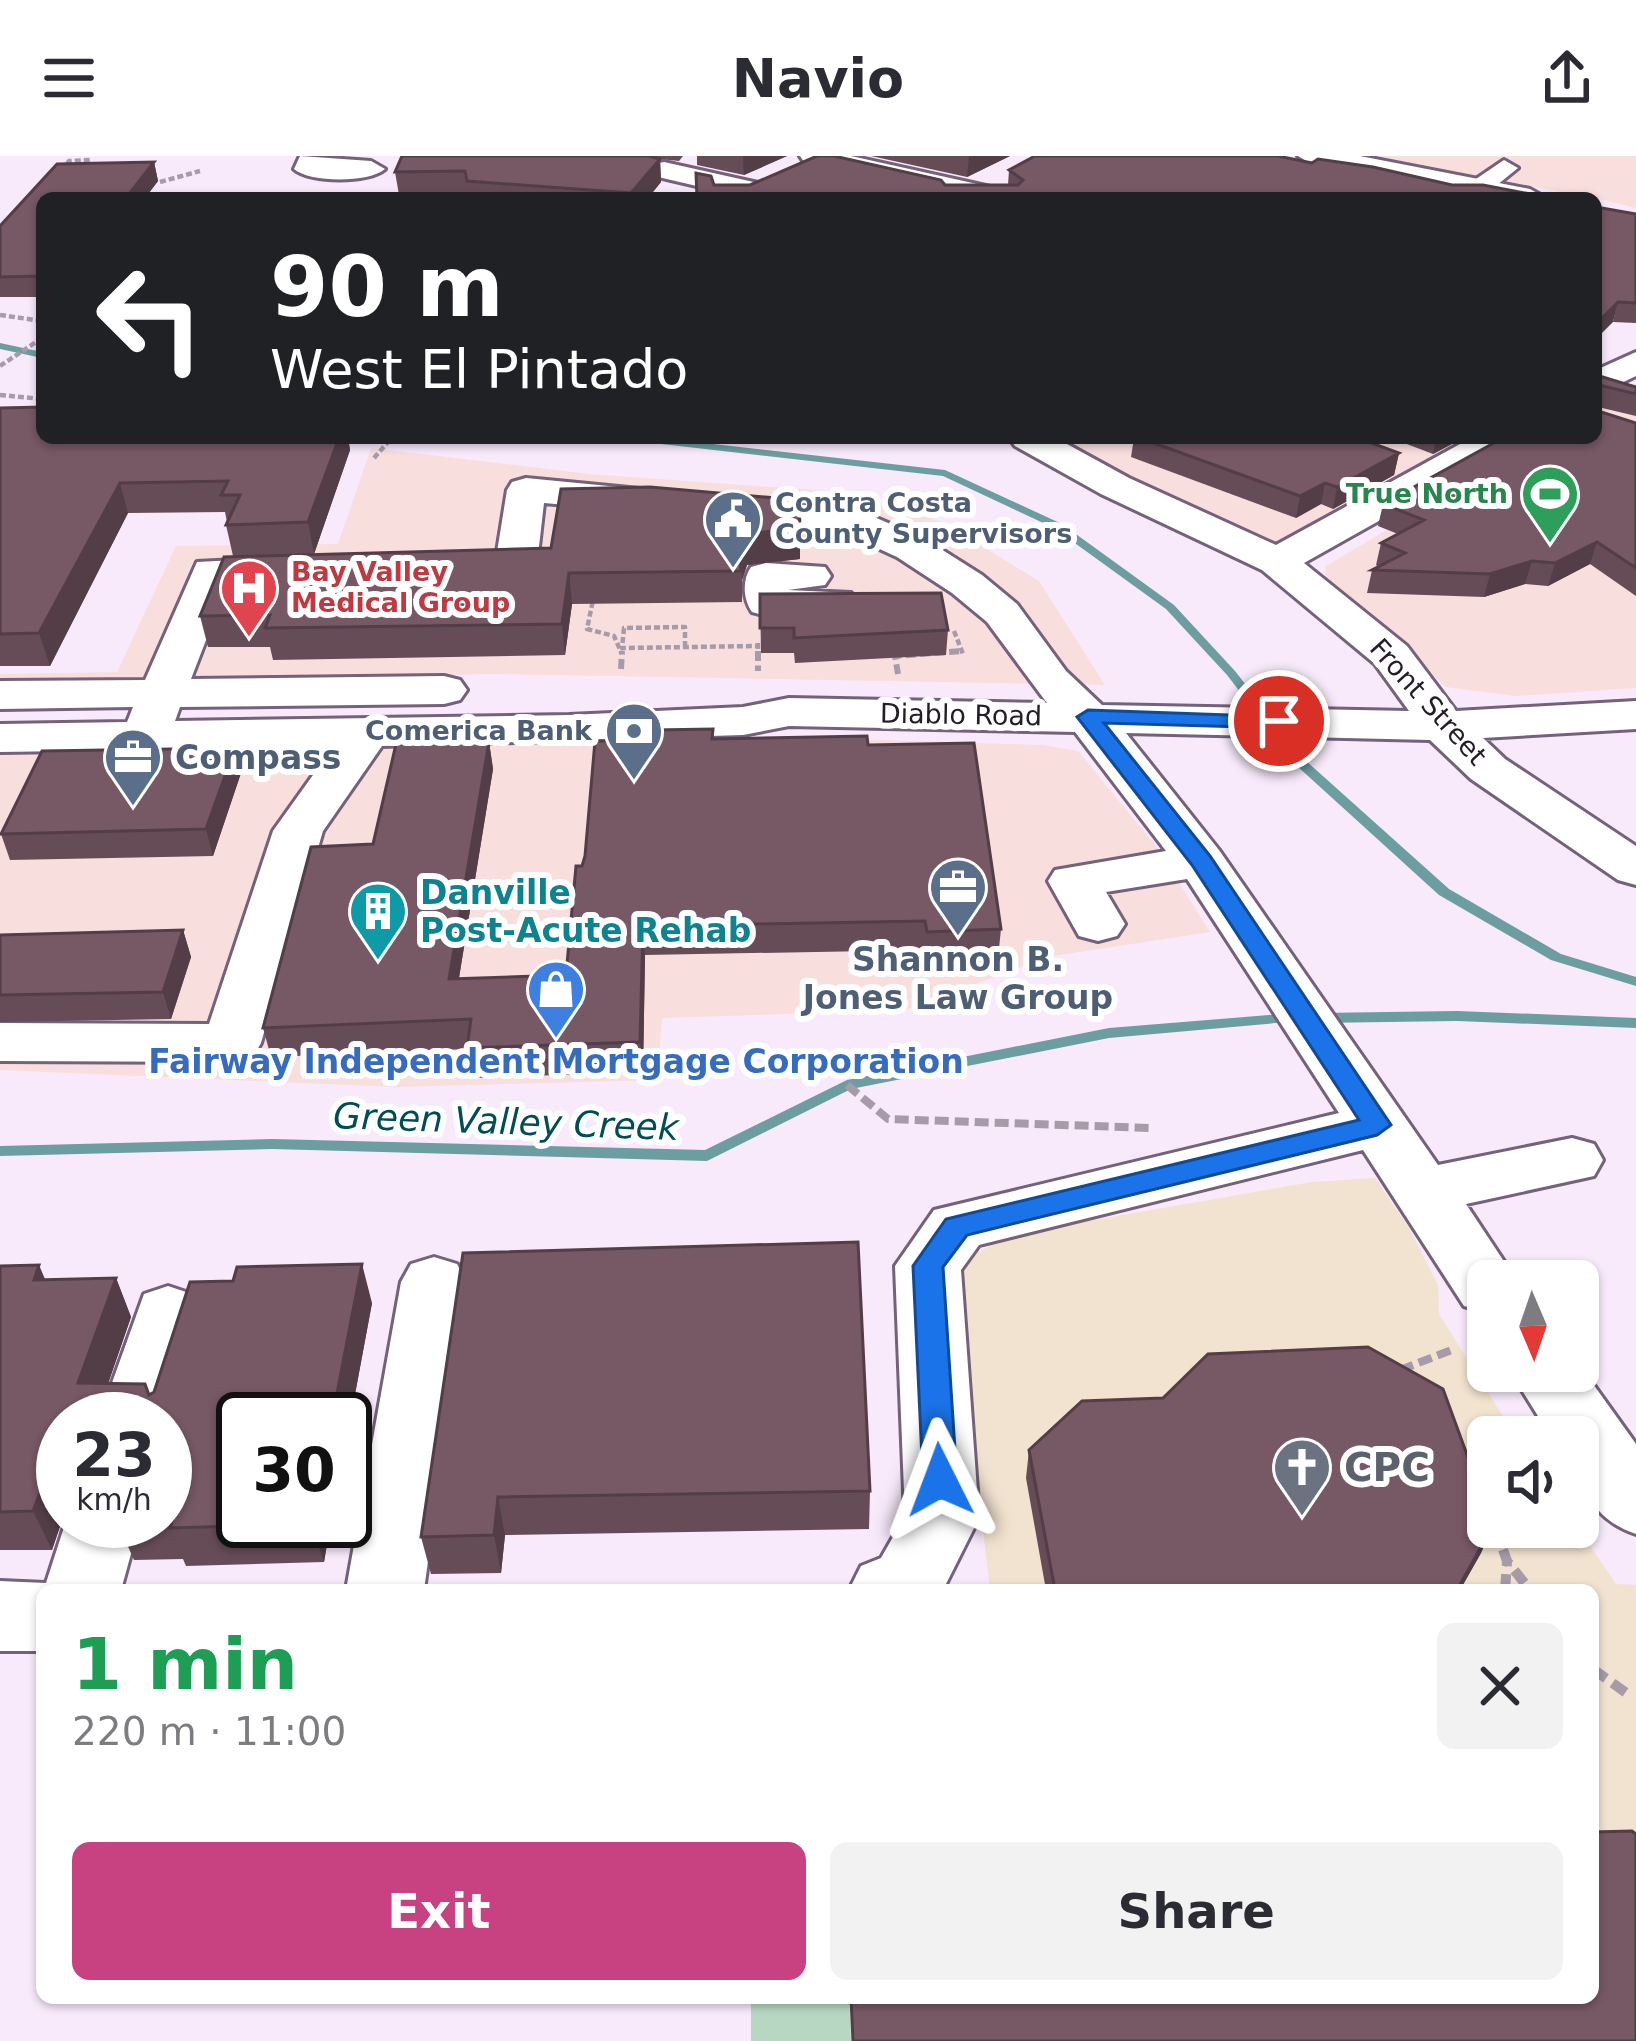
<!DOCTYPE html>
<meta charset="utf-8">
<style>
body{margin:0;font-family:"DejaVu Sans",sans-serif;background:#f2f2f3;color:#2b2b33;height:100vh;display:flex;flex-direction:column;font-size:45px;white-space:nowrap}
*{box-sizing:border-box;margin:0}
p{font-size:39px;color:#7c7c81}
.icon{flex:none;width:66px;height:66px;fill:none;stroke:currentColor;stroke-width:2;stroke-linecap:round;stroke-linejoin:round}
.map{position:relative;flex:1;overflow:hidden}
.drawer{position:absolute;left:36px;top:1428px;width:1563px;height:420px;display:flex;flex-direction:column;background:#fff;border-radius:18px;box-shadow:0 3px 9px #0004}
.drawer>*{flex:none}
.banner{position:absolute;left:36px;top:36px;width:1566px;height:252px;border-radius:18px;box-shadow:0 3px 9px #0004;background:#202124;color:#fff;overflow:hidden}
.needle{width:78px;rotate:178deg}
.buttons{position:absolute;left:1467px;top:1104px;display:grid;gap:24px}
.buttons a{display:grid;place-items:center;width:132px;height:132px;border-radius:18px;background:#fff;box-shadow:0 3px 9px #0004;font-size:60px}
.speed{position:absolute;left:36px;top:1236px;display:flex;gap:24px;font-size:60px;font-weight:700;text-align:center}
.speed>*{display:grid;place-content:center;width:156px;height:156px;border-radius:50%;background:#fff;box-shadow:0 3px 9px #0004;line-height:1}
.speed small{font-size:30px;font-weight:400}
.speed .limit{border:6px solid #111;border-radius:18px;background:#fff;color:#111}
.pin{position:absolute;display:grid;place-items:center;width:102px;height:102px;color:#fff;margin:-51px;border:6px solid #fff;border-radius:50%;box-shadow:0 3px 12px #0007}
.me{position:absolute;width:132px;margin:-66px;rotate:357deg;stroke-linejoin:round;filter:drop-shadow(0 0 9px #0008)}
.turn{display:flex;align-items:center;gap:42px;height:252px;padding:0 36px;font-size:54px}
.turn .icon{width:156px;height:156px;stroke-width:2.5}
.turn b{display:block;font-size:84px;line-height:102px}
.round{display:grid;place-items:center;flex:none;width:126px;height:126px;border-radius:18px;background:#f2f2f3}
.headline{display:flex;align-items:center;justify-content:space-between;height:204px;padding:0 36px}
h1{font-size:72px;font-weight:700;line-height:90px;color:#1e9e55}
.button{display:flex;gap:24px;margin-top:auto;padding:24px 36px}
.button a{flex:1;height:138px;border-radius:18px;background:#c84181;color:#fff;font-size:48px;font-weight:700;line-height:138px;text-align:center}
.button a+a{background:#f2f2f3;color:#2b2b33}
header{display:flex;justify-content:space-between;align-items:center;height:156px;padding:0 36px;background:#fff;font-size:54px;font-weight:700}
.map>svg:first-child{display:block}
.commercial{fill:#f9dede}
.education{fill:#f2e3d0}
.green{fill:#b8d7c3}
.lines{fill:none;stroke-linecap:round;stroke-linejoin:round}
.stream{fill:#6c9da1;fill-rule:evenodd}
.minor-casing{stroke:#74617a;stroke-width:6}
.major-casing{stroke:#74617a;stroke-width:6}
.path-far3{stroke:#a79baa;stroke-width:4.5;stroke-dasharray:6 3;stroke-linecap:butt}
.path-far2{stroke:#a79baa;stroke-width:6;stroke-dasharray:10 4.5;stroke-linecap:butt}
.path-far1{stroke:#a79baa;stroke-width:8;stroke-dasharray:14 6;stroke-linecap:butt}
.path{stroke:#a79baa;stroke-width:10;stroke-dasharray:16 8;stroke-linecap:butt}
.minor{fill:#fff;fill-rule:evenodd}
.major{fill:#fff;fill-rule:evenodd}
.wall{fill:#664c57}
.shaded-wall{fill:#533e47}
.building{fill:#775865;stroke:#533e47;stroke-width:3}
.route{fill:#1a73e8;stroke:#114b97;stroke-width:3}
.labels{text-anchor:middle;stroke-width:12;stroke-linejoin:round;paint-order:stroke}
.far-leisure-label{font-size:27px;font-weight:bold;fill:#27864d;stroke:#fff;text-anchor:end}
.far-service-label{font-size:27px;font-weight:bold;fill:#4e5e75;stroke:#fff;text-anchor:start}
.far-health-label{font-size:27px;font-weight:bold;fill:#be3a42;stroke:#fff;text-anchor:start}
.far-street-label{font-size:27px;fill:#241d27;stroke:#fff}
.service-label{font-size:33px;font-weight:bold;fill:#4e5e75;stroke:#fff;text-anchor:start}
.culture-label{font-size:33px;font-weight:bold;fill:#0d838f;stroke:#fff;text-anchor:start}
.shop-label{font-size:33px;font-weight:bold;fill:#366cbe;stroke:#fff}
.water-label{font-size:36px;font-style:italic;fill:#004e53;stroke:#fff}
.near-worship-label{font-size:39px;font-weight:bold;fill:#5b616d;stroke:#fff;text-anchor:start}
</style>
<header><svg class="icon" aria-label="menu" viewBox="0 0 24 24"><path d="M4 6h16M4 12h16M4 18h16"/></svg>Navio<svg class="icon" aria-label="share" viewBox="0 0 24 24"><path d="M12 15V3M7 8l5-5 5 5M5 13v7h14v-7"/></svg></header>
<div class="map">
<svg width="1636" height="1885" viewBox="0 0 1636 1885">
<rect width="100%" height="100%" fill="#f8eafb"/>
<!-- commercial -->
<path class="commercial" d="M1365,0H1636V52L1596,42Z
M1636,228V532L1515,540L1446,531L1325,422L1326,410L1480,319L1596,282V253Z
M1051,282H1479L1286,385H1268L1241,374L1124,322Z
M371,292L589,318L815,334L900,349L949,370L1039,425L1105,529L494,518L0,527V518L117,516L176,390L338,388Z
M784,581L1043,589L1078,595L1156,690L1210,776L1047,801L907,854L662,862L657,924L397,931L0,914V595Z"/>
<!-- education -->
<path class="education" d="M1375,1022L1409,1072L1438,1129L1439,1158L1516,1281H1488V1371H1577L1616,1428L1636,1429V1885H751V1842H1593V1434H990L955,1129L966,1102L1006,1082L1088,1065L1312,1026Z"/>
<!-- green -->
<path class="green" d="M751,1842H849L851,1885H751Z"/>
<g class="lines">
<!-- stream -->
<path class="stream" d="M452,0H458L453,15L455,42H447V15Z
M0,187L42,196V202L0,193Z
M630,282H660L945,314L1062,368L1174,449L1235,515L1305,604L1449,733L1561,798L1636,821V830L1551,804L1439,739L1297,610L1227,519L1166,453L1054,372L943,320L635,285Z
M1457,855L1636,862V872L1457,865L1318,867L1311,862L1318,857Z
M1294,857L1301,862L1299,865L1109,882L851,933L707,1005L272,993L0,1000V990L272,983L705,994L847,924L1109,872Z"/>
<defs>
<path id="minor" d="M300,0L371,5L385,13C369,27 310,27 294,13Z
M800,0H851L1013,36L1017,42H965L804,6Z
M1504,4L1518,12L1481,42H1448Z
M664,6L758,27L762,33L748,42L654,20L650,14L654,8Z
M1636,196V220L1596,239V214Z
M1009,282H1056L1129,322L1276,389L1471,282H1518L1512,290L1304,407L1407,490L1456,555L1636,545V573L1483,582L1505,603L1636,690V729L1618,724L1471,623L1430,584L1126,577L1219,694L1438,1009L1572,982L1594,988L1603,1004L1594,1020L1466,1048L1517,1125H1488V1157L1464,1150L1363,994L979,1089L961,1114L979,1362L943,1434H849L861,1410L881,1402L905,1360L895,1110L934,1054L1339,957L1187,723L1106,736L1125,768L1117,780L1098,785L1079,780L1048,725L1055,714L1166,695L1075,576L789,570L743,579L382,590L323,675L261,887L253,901L232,906L0,905V867L209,868L273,675L333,591L0,596V568L127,566L133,551L0,553V525L145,524L197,406L296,401L311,404L317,413L311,422L228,427L191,523L444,520L460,524L467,534L460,544L444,548L180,551L175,565L569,559L743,551L789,542L1047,547L987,466L952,437L897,401L836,373L544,347L537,408L531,417L452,422L437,419L431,410L437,401L497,396L507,334L512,326L526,322L858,354L925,383L982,419L1017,448L1066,515L1102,549L1409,555L1375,508L1262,414L1101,338L1015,290Z
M766,407L825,411L831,420L825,429L788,434L851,437L857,446L851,455L767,460L752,456C743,443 742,424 751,411Z
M434,1101L457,1108L467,1126L424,1434H346L401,1126L411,1108Z
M168,1130L192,1138L202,1156L165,1274V1263H99L144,1138Z
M1578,1207L1636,1288V1378C1589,1362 1578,1327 1578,1281H1551L1510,1215H1578Z
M66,1365H140L121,1434H42V1495H0V1425L46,1427Z"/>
<path id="major" d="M1298,0H1360L1530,33L1546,42H1481L1313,9Z"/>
</defs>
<!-- minor casing -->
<use href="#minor" class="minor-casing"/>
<!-- major casing -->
<use href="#major" class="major-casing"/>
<!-- path-far3 -->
<path class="path-far3" d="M62,15L69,5L92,4
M160,26L200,15
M0,159L42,165
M0,210L42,182
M0,239L42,243
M361,282L388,286
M374,302L388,286
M586,444H593L587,473L614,480L622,498
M954,475L963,498
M758,487V498
M685,491V471L624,472L622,492L758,490"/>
<!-- path-far2 -->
<path class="path-far2" d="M758,495V515
M621,513L622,495
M898,518L895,500L962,495"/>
<!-- path-far1 -->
<path class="path-far1" d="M847,929L888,963L1152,972
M1400,1214L1454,1193"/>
<!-- path -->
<path class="path" d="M1495,1371L1507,1405L1530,1434
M1505,1434L1507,1406
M1593,1513L1632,1541"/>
<!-- minor -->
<use href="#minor" class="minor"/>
<!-- major -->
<use href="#major" class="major"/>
</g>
<!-- wall -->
<path class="wall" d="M402,0H683L679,5L660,3L661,26L648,42H468V38L399,39L395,16Z
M697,0H787L744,19L697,9Z
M817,0H834L941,24L945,29H1008L1009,14L1035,0H1278L1312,7L1318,3L1373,11L1452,29H1483L1551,42H697L696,17L711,20L714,29H750Z
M871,0H1010L967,21Z
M154,6L158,25L145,42H42V141H0V70L57,8Z
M1636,58V167L1613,166Z
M1596,219L1636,231V260L1598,251V255L1636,267V440L1590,408L1548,430L1525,428L1484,441L1367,437L1372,414L1379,411L1376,409L1381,387L1398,378L1378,370L1383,348L1596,282Z
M0,252L42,282H348L350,294L314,398L551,392L800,372V403L747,409L742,424V446L572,448L565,499L273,504L270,491H208L200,460L233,400L226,369L227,366L225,356L128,357L50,510H0Z
M1134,282H1358L1399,297L1394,319L1333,353L1321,348L1296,362L1131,301Z
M1391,282H1463L1433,298Z
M760,438L948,474L946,499L795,507L794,497H761Z
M713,583L868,589L1001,773L998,802L925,805L924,794L645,799L643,916L473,922L468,893L271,901L263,872L373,688L489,586L493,613L459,822L566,819Z
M241,617L213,700L10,704L1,678Z
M183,774L191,801L171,863L0,866V779Z
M463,1097L870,1335L869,1373L505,1379L501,1417L431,1418L421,1381Z
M0,1110L46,1124L116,1122L131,1161L108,1227L149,1239L372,1147L345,1292V1263L331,1365L324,1406L186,1410L183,1403L134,1404L117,1366L165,1263H63V1362L52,1394H0Z
M1029,1294L1492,1371L1481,1397L1460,1434H1046L1026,1322Z"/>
<!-- shaded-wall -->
<path class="shaded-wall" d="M743,0H787L744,19Z
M969,0H1010L967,21Z
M660,3L661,26L648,42H631V37Z
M154,6L158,25L145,42H126Z
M1618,146L1613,166L1596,183V168Z
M339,282H348L350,294L314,398L308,366Z
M1436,282H1463L1433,298Z
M1399,297L1394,319L1333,353L1337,331Z
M120,327L128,357L50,510L39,477Z
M1325,327L1321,348L1296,362L1300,340Z
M800,372V403L747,409L742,424L740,397L746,378Z
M1597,386L1590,408L1548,430L1555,407Z
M1532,405L1525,428L1484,441L1490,418Z
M569,417L572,448L565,499L562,468Z
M489,586L493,613L454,852L449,823Z
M235,592L241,617L213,700L206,673Z
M643,770L645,799L643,916L640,886Z
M183,774L191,801L171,863L163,836Z
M362,1108L372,1147L345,1292V1263H332Z
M39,1109L56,1149L34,1124Z
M116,1122L131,1161L96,1263L78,1227Z
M45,1323L63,1361L52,1394L33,1355Z
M498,1341L505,1379L501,1417L494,1379Z
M312,1365H331L324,1406L311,1368Z
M1492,1371L1481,1397L1460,1434H1457Z"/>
<!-- building -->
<path class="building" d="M402,0H649L660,3L631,37L467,25L465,15L395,16Z
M817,0H834L941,24L945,29H1018L1023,24L1009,14L1035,0H1278L1312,7L1318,3L1373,11L1452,29H1483L1551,42H697L696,17L711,20L714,29H750Z
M154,6L126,42H42V118L41,120L0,121V70L57,8Z
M1596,51L1636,58V147L1618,146L1596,168Z
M1596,219L1636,231V238L1599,229L1598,255L1636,267V412L1597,386L1555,407L1532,405L1490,418L1372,414L1405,397L1381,387L1424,364L1383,348L1503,282H1596Z
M42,251V282H339L308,366L226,369L240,339H221L228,325L120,327L39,477L0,478V252Z
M1140,282H1358L1399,297L1337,331L1325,327L1300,340Z
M650,331L799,344L800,372L746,378L740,397L741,415L569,417L562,468L265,472L270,459L200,460L224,401L551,392L561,333Z
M941,437L948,474L794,482V472H760V438Z
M713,573L712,583L867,580L868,589L974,587L1001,773L927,776L925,765L643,770L640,886L467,892L471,863L263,872L311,691L373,688L396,588L489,586L449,823L566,819L576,710H582L585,700L595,585L654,584V574Z
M235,592L206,673L1,678L42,595Z
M183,774L163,836L0,839V779Z
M858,1086L870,1335L498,1341L494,1379L421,1381L463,1097Z
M362,1108L332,1263H243V1365H312L311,1368L170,1372L172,1365H165V1263H63V1323H45L33,1355L0,1356V1110L39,1109L34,1124L116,1122L78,1227L145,1228L149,1239L154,1236L190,1126L233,1125L237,1111Z
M1368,1191L1443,1233L1488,1356V1371H1492L1457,1434H1055L1029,1294L1082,1245L1163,1242L1208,1198Z
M1632,1675L1636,1678V1885H853L851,1842H1593V1676Z"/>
<!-- route -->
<path class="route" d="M1088,554L1286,561L1289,565L1279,572L1104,567L1210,700L1391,969L1377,979L967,1079L943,1111L957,1324L952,1334L940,1338L928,1334L923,1324L913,1110L946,1063L1359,964L1192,709L1077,561Z"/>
<!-- icons -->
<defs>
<symbol id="stadium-pin" viewBox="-11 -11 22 30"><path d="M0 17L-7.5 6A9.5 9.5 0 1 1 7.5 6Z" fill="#2e9e5b" stroke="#fff"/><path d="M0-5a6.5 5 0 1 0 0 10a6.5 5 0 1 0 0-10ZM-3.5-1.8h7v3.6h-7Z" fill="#fff"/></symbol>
<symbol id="civic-pin" viewBox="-11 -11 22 30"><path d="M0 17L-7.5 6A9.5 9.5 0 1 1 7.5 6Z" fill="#5c6f8a" stroke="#fff"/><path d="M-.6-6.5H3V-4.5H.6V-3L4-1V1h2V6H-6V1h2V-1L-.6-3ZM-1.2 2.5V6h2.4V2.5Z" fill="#fff"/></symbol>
<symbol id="hospital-pin" viewBox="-11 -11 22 30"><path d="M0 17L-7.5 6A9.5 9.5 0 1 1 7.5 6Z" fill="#e0444e" stroke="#fff"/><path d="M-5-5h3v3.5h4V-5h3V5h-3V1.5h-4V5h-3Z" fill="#fff"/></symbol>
<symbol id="bank-pin" viewBox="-11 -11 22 30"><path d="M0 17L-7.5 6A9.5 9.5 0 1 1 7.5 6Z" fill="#5c6f8a" stroke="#fff"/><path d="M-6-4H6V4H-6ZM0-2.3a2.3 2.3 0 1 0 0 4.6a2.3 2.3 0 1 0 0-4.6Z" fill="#fff"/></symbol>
<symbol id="office-pin" viewBox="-11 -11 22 30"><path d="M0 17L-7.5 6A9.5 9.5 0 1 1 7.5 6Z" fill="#5c6f8a" stroke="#fff"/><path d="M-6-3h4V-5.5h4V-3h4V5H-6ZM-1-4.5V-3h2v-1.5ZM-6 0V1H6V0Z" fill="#fff"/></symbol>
<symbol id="building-pin" viewBox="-11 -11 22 30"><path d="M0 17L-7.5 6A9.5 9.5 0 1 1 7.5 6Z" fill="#0f9aa8" stroke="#fff"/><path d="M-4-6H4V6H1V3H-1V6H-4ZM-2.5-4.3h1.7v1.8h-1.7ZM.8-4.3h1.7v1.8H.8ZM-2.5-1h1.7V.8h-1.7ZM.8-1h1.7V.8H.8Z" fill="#fff"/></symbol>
<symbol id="shop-pin" viewBox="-11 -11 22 30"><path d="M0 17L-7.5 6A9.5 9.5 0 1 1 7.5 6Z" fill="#3f7fe0" stroke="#fff"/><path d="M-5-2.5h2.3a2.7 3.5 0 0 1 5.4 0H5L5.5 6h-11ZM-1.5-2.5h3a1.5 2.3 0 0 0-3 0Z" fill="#fff"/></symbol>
<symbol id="church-pin" viewBox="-11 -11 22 30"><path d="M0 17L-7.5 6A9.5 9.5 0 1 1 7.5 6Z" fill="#6b7280" stroke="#fff"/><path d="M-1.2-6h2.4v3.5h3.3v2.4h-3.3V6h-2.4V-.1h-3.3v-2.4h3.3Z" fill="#fff"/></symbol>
</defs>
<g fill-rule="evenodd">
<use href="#stadium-pin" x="1517" y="305" width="66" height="90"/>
<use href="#civic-pin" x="700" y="330" width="66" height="90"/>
<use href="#hospital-pin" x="216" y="399" width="66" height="90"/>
<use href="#bank-pin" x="601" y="542" width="66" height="90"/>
<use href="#office-pin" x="100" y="568" width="66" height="90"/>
<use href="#office-pin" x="925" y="698" width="66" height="90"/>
<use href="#building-pin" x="345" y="722" width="66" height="90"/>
<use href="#shop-pin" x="523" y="800" width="66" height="90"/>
<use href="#church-pin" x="1269" y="1278" width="66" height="90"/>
</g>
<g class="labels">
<!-- far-leisure labels -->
<g class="far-leisure-label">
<text x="1508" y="347">True North</text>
</g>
<!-- far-service labels -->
<g class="far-service-label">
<text x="775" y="356">Contra Costa<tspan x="775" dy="31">County Supervisors</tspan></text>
<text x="592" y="584" text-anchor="end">Comerica Bank</text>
</g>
<!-- far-health labels -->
<g class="far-health-label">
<text x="291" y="425">Bay Valley<tspan x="291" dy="31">Medical Group</tspan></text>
</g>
<!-- far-street labels -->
<g class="far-street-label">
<text transform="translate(1428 546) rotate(48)" y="9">Front Street</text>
<text transform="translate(961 559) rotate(1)" y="9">Diablo Road</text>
</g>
<!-- service labels -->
<g class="service-label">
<text x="175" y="613">Compass</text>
<text x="958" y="815" text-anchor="middle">Shannon B.<tspan x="958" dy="38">Jones Law Group</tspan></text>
</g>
<!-- culture labels -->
<g class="culture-label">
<text x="420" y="748">Danville<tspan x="420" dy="38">Post-Acute Rehab</tspan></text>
</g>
<!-- shop labels -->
<g class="shop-label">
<text x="556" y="917">Fairway Independent Mortgage Corporation</text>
</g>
<!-- water labels -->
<g class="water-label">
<text transform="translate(506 965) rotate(2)" y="13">Green Valley Creek</text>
</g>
<!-- near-worship labels -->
<g class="near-worship-label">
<text x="1344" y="1325">CPC</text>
</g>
</g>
</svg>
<div class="buttons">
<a><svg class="needle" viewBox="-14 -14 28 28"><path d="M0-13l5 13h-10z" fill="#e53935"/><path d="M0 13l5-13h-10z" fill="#7c7c81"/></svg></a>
<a><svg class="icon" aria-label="sound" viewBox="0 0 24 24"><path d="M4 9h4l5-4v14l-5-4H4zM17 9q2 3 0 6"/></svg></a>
</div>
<div class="speed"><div>23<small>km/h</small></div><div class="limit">30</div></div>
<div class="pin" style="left:1279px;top:565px;background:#d93025"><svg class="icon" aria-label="arrive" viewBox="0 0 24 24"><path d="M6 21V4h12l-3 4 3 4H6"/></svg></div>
<svg class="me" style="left:940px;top:1324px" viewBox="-20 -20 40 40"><path d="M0-17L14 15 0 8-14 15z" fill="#1a73e8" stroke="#fff" stroke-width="4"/></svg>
<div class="banner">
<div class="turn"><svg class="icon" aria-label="left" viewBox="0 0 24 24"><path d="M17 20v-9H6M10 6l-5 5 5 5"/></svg><div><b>90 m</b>West El Pintado</div></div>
</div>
<section class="drawer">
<div class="headline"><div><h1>1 min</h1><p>220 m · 11:00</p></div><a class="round"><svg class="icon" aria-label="close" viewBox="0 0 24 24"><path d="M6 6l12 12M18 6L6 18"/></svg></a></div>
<div class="button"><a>Exit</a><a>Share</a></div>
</section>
</div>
